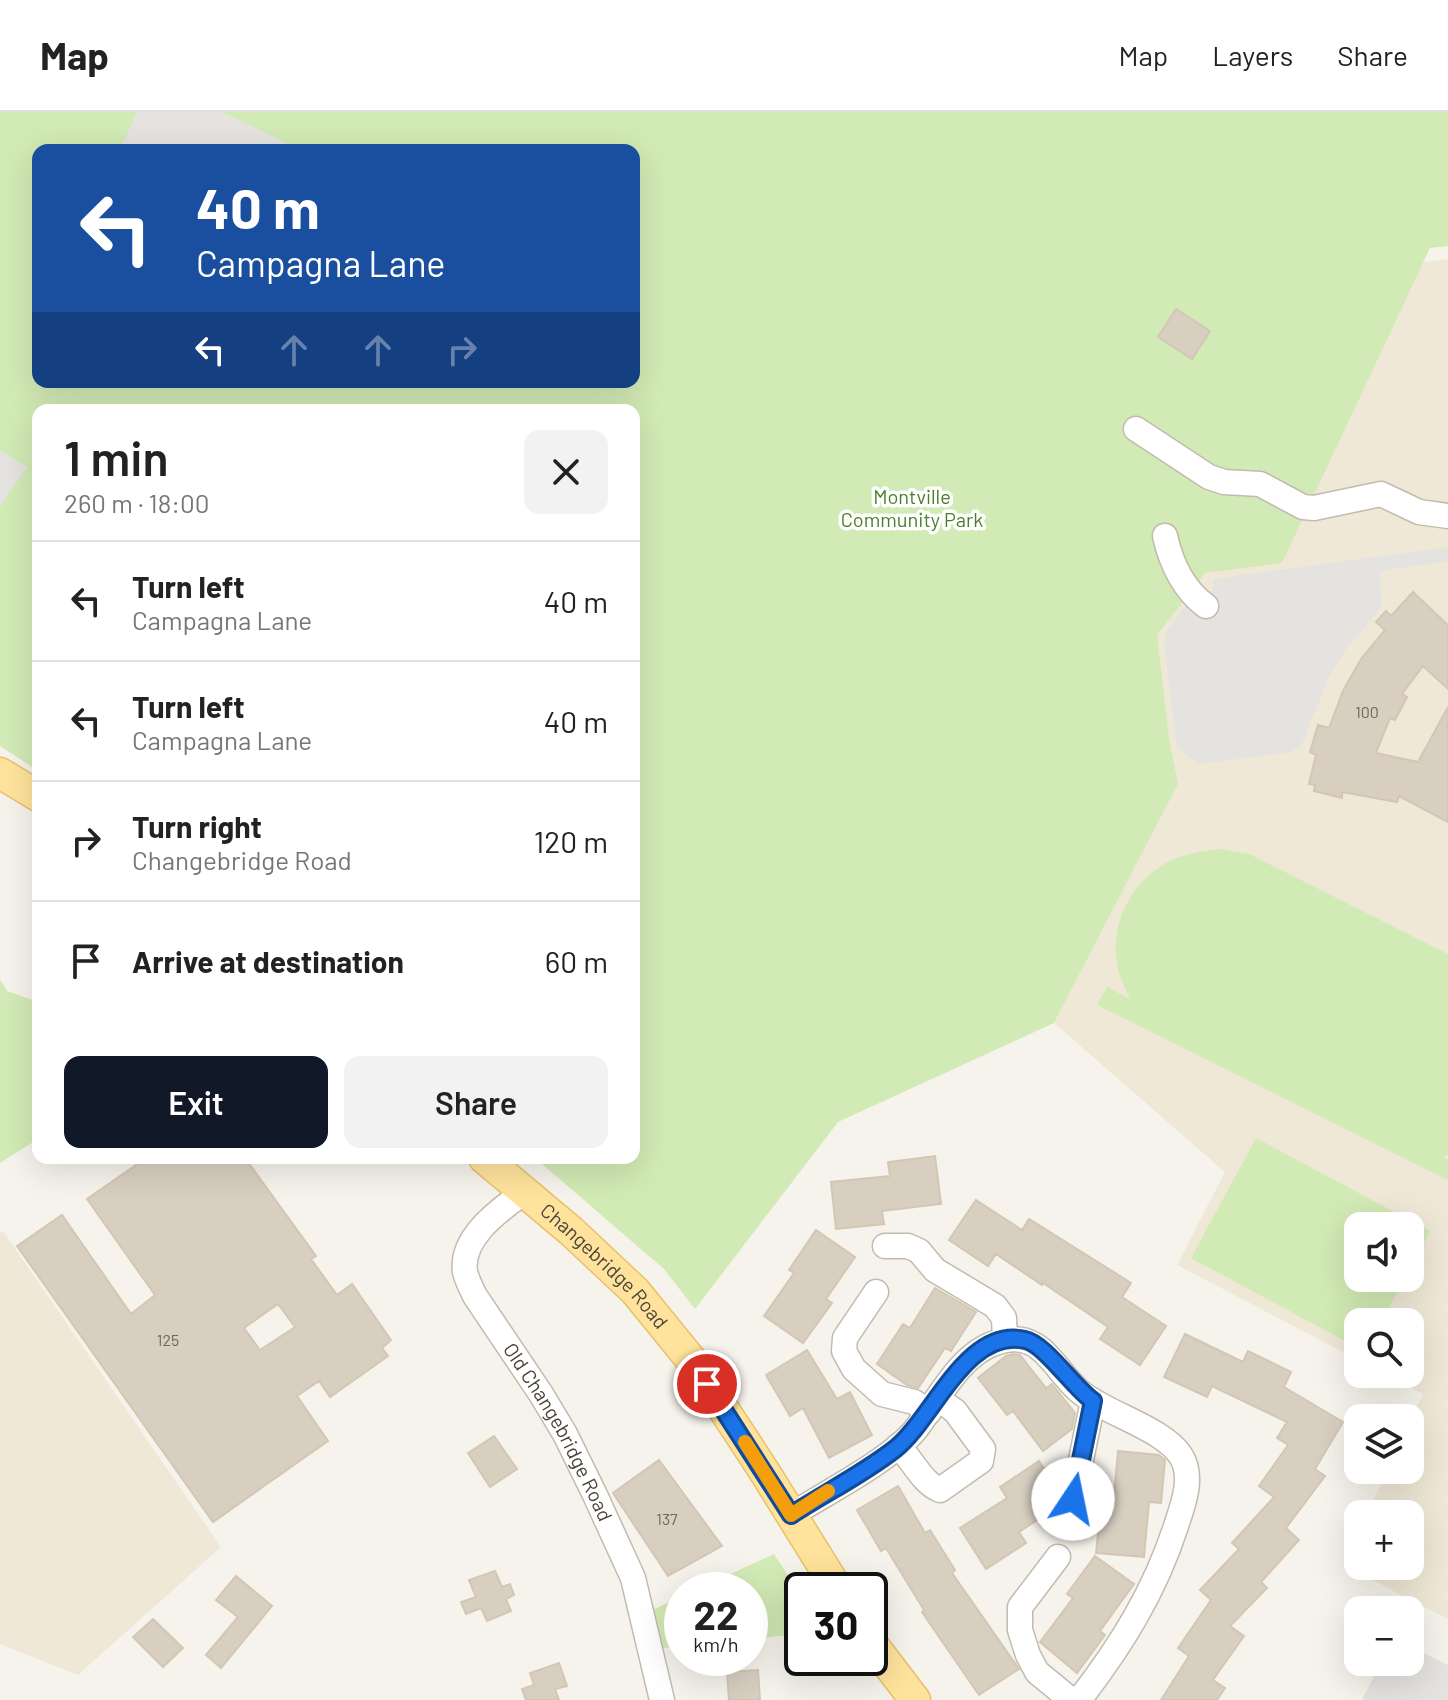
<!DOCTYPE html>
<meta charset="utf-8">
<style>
body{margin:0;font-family:Barlow,sans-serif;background:#f2f2f2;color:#222;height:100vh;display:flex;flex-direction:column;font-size:30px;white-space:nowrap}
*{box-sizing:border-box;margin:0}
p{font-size:26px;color:#767676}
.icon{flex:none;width:44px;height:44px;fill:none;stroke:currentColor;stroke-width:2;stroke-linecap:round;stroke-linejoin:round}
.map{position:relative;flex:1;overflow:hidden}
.panel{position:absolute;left:32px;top:292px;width:608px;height:760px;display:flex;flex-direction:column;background:#fff;border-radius:16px;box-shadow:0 8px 32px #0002}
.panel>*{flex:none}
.banner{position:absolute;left:32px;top:32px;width:608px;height:244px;border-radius:16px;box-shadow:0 8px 32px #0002;background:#1a4fa0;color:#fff;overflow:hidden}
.controls{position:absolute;left:1344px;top:1100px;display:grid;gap:16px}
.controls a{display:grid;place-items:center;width:80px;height:80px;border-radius:16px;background:#fff;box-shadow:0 8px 32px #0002;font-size:40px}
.speed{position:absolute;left:664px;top:1460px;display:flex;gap:16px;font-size:40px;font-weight:700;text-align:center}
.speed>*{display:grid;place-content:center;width:104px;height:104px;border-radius:50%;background:#fff;box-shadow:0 8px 32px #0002;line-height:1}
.speed small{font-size:20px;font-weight:400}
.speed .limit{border:4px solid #111;border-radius:12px;background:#fff;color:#111}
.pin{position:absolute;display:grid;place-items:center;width:68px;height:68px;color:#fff;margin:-34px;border:4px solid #fff;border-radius:50%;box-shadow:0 2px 8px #0007}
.me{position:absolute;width:88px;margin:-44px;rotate:11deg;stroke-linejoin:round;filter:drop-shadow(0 0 6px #0008)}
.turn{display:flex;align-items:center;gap:28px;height:168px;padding:0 32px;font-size:36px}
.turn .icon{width:104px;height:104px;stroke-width:2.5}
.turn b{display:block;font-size:56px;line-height:68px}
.lanes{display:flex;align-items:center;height:76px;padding:0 32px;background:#0003;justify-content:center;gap:40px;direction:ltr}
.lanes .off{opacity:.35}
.round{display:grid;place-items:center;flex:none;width:84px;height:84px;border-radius:16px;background:#f2f2f2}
.summary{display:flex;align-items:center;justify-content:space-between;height:136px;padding:0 32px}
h1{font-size:48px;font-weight:600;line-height:60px}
.primary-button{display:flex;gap:16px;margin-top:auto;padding:16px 32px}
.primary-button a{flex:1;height:92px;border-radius:16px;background:#111827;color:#fff;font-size:32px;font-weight:600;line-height:92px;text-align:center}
.primary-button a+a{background:#f2f2f2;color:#222}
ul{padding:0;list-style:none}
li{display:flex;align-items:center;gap:24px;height:120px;padding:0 32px;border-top:2px solid #e0e0e0}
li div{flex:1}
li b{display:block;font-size:30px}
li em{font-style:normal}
header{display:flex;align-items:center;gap:48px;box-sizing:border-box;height:112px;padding:0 40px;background:#fff;border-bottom:2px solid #e0e0e0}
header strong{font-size:38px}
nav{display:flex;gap:44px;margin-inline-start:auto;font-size:28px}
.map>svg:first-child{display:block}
.education{fill:#efe8d6;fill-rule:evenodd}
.green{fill:#d2eab5;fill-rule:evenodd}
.parking{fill:#e5e3e0}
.building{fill:#d8cfc1;stroke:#d3c7b4;stroke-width:2;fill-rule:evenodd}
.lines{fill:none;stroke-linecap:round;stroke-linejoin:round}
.minor-casing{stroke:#c2bbae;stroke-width:27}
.major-casing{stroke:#e6c16a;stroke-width:33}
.minor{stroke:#fff;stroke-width:24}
.major{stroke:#ffe39c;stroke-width:30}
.route-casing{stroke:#114b97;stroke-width:20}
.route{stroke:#1a73e8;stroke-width:14}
.slow{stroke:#f59e0b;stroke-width:14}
.labels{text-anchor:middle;stroke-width:7;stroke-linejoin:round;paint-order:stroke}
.number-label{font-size:16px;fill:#6e675b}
.park-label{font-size:20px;fill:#4a7f2a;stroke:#fff}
.street-label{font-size:20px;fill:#4b4439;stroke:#fff}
</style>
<header>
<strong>Map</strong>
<nav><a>Map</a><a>Layers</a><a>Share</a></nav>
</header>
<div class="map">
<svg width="1448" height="1588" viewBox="0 0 1448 1588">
<rect width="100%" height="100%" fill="#f6f3ec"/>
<!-- education -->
<path class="education" d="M1448,147V1507L1343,1453L1358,1420V1454H1410V1402H1367L1387,1358H1410V1309L1423,1282L1385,1262H1410V1210H1358V1248L1177,1153L1225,1060L1054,911L1178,672L1143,487L1107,191ZM1358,1114H1410V1166H1358Z
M3,1119L221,1435L78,1563L0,1532V1121Z"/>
<!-- green -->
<path class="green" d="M0,0H1448V134L1430,136L1282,451L1205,461L1157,523L1169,625L1178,672L1054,911L838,1010L695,1197L664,1157L535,1046H634V298H38V659L0,634ZM38,38H634V270H38Z
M1220,737L1249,742L1448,842V1043L1443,1045L1448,1048V1068L1097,893L1107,875L1130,887C1127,880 1123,872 1120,864C1106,821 1127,773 1166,751C1182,742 1202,739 1220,737Z
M0,867L7,879L38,890V1027L0,1051Z
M1256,1026L1430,1119L1410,1157V1114H1358V1166H1405L1381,1210H1358V1236L1191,1146Z
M774,1442L802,1485V1522L750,1527V1478H696Z
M682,1484V1534L654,1537L644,1502Z"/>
<!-- parking -->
<path class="parking" d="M137,0H222L301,38H120Z
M0,338L27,355L0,395Z
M1448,435V449L1380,459L1381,496L1346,537L1329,565L1301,634L1291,640L1200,652L1177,637L1164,533L1167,518L1190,488L1213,478V467Z
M1410,1534L1448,1553V1588H1362L1381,1550H1410Z"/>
<!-- building -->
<path class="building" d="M1176,197L1210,219L1192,247L1158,225Z
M1413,480L1448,513V577L1423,554L1402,582L1407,585L1395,608L1390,606L1376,641L1418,650L1448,595V710L1399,684L1397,690L1342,680V686L1314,679L1315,673L1309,672L1316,643L1310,640L1318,613L1329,616L1343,579L1361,547L1385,518L1376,510L1386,499L1391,504Z
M935,1044L941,1092L882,1099L884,1112L836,1117L831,1070L890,1064L888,1050Z
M146,1046H245L316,1144L311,1147L337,1183L352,1172L391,1228L382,1236L388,1244L330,1285L319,1269L297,1284L328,1329L213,1410L17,1134L62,1103L131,1202L155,1183L87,1087ZM278,1192L295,1215L260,1238L244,1216Z
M976,1088L1022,1118L1029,1107L1131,1171L1122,1185L1166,1214L1140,1253L1100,1227L1108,1215L1043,1171L1042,1173L996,1142L988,1154L949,1128Z
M816,1118L855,1145L826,1187L832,1191L803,1231L764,1204L794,1161L789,1158Z
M935,1176L976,1200L951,1239L945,1236L918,1276L907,1273L877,1252L903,1212L910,1216Z
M1185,1222L1243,1250L1248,1239L1291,1260L1284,1275L1343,1310L1315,1357L1325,1364L1286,1416L1299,1428L1261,1470L1267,1476L1230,1514L1244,1524L1213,1568L1225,1576L1217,1588H1161L1189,1544L1178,1536L1211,1488L1200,1478L1239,1437L1232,1431L1274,1385L1259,1374L1288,1333L1277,1326L1287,1310L1212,1274L1207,1285L1164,1265Z
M807,1238L837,1287L850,1280L872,1323L829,1346L803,1296L790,1304L766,1263Z
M1013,1242L1020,1243L1046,1276L1052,1272L1075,1301L1072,1317L1043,1339L1013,1299L1007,1303L978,1266L1006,1244Z
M494,1324L517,1357L490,1375L468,1341Z
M1118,1339L1159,1343L1165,1348L1161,1391L1149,1390L1144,1445L1096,1441L1101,1393L1113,1394Z
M659,1348L722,1434L668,1464L613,1381Z
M1039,1349L1059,1380L1060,1393L1019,1420L1026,1431L986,1457L960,1416L1007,1386L1000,1375Z
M898,1374L925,1421L930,1418L955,1458L952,1461L1019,1557L979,1583L922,1500L924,1498L886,1436L881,1439L857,1398Z
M1095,1444L1134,1472L1100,1519L1105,1523L1077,1561L1040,1530L1073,1486L1067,1482Z
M495,1459L502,1475L510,1472L514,1483L506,1487L511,1499L487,1509L481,1496L466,1502L461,1490L476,1485L469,1468Z
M236,1464L272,1494L221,1556L206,1543L238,1505L216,1488Z
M153,1507L183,1536L163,1555L133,1525Z
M559,1551L567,1574L555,1577L559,1588H526L522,1577L534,1573L530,1561Z
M758,1558L760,1588H729L727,1560Z"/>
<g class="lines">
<defs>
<g id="minor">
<path d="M1136,317L1209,365L1224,370L1260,372L1303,395L1314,396L1381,382L1419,400L1448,404"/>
<path d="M1165,424C1171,451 1184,478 1206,494"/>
<path id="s1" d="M524,1080C500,1098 460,1125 465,1160C467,1168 471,1176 475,1184L541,1282L565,1322L595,1383L633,1466L662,1588"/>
<path d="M885,1134H908L919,1139L935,1158L995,1194L1004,1206L1005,1228"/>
<path d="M876,1180L845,1226L844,1239L854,1257L882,1282L914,1290L929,1300"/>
<path d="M898,1334C913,1348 922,1371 940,1378L981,1349L983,1337L955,1299L938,1287"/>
<path d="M1073,1387L1093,1289"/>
<path d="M791,1403C826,1381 892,1347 916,1317C939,1287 960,1241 998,1230C1040,1216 1053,1256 1079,1279C1106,1302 1163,1316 1181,1344C1194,1365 1183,1393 1176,1414C1155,1479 1121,1534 1079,1588"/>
<path d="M1058,1445L1020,1495V1518L1028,1543L1037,1560L1071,1588"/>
</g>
<g id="major">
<path d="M0,661L38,684"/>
<path id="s2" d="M484,1046L571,1119L635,1179L692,1249L764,1359L838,1478"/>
<path d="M870,1529L915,1588"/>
</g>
</defs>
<!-- minor casing -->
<use href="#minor" class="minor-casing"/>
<!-- major casing -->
<use href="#major" class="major-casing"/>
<!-- minor -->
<use href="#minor" class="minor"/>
<!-- major -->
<use href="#major" class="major"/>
</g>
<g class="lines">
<defs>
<path id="route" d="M707,1272L791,1403C825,1381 863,1362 895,1337C933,1307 967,1214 1025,1228C1045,1232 1073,1275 1093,1289L1073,1387"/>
</defs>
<!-- route casing -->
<use href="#route" class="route-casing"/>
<!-- route -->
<use href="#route" class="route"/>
<!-- slow -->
<path class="slow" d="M745,1330L791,1403L828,1379"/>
</g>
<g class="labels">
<!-- number labels -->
<g class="number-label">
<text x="1367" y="606">100</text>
<text x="168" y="1234">125</text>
<text x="667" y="1413">137</text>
</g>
<!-- park labels -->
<g class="park-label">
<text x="912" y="392">Montville<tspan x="912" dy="23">Community Park</tspan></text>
</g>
<!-- street labels -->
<g class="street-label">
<text dy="7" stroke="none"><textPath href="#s2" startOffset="162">Changebridge Road</textPath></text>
<text dy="7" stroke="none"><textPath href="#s1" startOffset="290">Old Changebridge Road</textPath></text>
</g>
</g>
</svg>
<div class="controls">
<a><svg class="icon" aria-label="sound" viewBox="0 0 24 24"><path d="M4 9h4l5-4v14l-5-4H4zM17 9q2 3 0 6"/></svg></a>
<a><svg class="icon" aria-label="search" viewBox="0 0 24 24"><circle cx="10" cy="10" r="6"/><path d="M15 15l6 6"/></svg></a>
<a><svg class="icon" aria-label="layers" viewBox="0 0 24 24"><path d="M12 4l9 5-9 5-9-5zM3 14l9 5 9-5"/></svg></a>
<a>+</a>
<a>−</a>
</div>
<div class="speed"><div>22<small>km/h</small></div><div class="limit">30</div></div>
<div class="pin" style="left:707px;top:1272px;background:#d93025"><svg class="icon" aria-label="arrive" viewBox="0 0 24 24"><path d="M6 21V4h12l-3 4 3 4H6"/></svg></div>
<svg class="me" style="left:1073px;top:1387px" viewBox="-20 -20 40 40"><circle r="19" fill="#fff"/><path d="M0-13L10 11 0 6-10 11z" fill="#1a73e8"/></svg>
<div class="banner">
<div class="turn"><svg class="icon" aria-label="left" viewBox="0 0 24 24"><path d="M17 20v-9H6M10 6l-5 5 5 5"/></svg><div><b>40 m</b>Campagna Lane</div></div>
<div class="lanes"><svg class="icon" aria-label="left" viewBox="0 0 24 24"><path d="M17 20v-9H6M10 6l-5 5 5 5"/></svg><svg class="icon off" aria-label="ahead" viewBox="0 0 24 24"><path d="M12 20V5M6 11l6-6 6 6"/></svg><svg class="icon off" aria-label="ahead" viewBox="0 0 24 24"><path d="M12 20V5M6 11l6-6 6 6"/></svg><svg class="icon off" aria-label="right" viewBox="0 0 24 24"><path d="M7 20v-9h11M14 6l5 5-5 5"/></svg></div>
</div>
<section class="panel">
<div class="summary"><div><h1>1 min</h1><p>260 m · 18:00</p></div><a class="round"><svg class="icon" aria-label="close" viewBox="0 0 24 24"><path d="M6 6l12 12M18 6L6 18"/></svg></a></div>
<ul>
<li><svg class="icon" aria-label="left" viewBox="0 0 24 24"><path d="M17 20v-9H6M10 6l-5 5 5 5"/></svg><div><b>Turn left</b><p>Campagna Lane</p></div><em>40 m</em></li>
<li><svg class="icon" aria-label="left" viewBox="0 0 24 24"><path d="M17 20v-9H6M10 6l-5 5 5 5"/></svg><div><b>Turn left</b><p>Campagna Lane</p></div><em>40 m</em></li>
<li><svg class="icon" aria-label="right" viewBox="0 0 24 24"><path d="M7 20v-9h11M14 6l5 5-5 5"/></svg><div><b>Turn right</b><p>Changebridge Road</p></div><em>120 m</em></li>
<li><svg class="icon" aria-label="arrive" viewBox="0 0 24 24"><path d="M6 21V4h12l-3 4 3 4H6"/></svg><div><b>Arrive at destination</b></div><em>60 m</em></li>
</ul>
<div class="primary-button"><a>Exit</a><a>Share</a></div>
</section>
</div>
